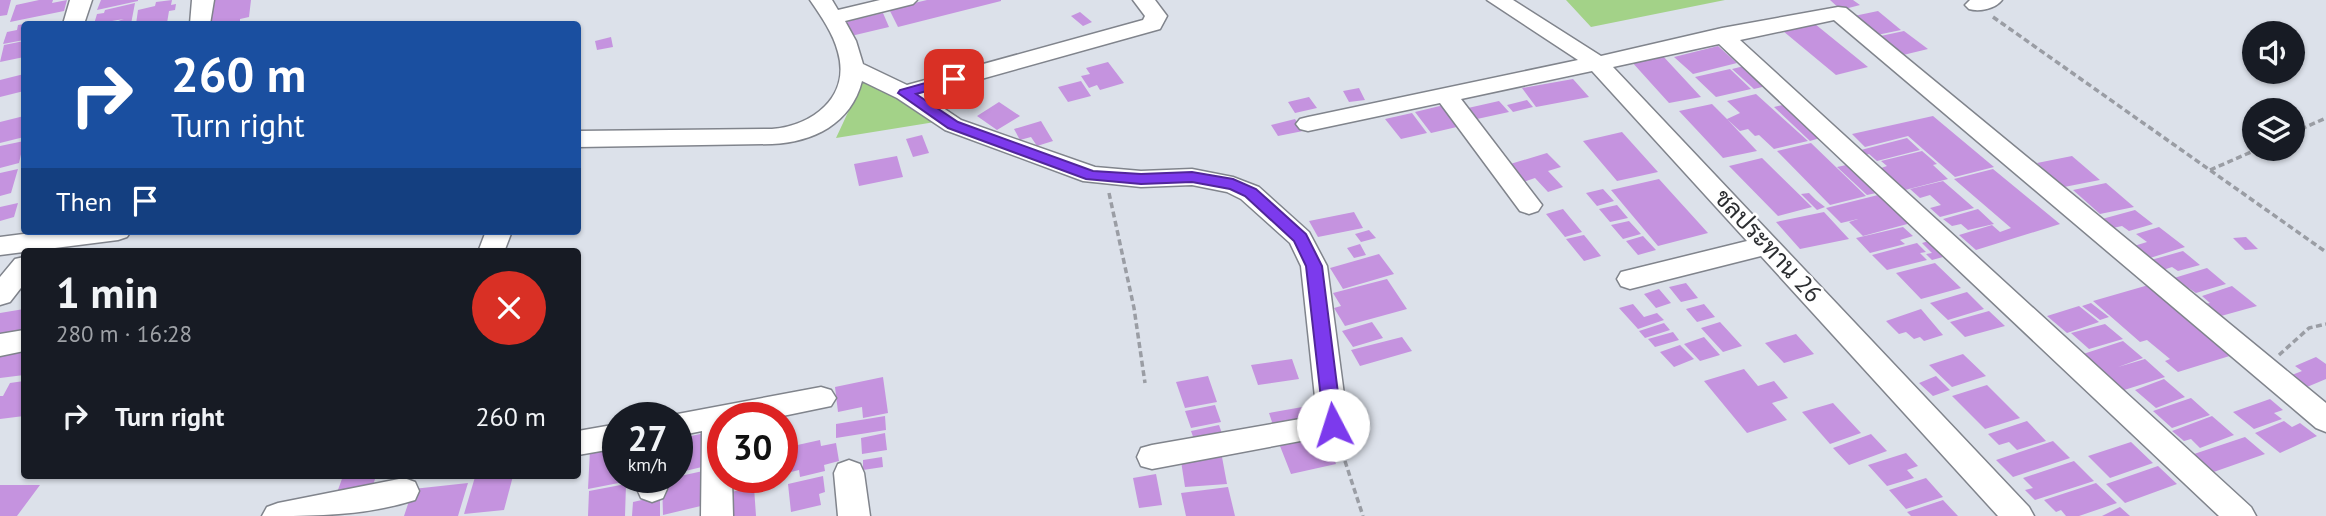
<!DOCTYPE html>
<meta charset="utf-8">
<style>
body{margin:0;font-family:"PT Sans",Sarabun,sans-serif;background:#20242c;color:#f1f3f6;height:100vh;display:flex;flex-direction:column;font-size:26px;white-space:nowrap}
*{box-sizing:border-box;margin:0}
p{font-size:23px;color:#9ea1a6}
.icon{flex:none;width:38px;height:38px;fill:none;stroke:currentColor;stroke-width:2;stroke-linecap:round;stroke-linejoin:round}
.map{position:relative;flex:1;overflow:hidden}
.panel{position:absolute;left:21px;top:248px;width:560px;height:231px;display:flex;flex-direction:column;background:#171b24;border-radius:7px;box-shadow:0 2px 5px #0004}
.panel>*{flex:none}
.banner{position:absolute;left:21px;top:21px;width:560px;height:214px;border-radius:7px;box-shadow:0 2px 5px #0004;background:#1a4fa0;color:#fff;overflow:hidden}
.buttons{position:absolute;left:2242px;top:21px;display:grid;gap:14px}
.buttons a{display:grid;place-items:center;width:63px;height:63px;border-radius:50%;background:#171b24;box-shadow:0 2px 5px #0004;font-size:35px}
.speed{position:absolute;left:602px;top:402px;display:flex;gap:14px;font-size:35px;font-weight:700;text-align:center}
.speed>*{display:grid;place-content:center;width:91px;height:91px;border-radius:50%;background:#171b24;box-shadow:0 2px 5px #0004;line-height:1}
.speed small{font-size:18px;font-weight:400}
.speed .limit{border:10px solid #d22;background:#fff;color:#111}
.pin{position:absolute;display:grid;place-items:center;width:60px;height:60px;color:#fff;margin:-30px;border-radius:14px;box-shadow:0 4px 10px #0006}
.me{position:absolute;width:77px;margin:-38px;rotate:355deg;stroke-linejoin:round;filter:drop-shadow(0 0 5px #0008)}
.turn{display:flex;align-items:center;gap:24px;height:147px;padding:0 35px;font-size:32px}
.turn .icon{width:91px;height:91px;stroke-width:2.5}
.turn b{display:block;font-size:49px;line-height:60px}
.then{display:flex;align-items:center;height:66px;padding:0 35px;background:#0003;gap:14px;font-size:26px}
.round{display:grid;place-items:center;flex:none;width:74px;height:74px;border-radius:37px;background:#20242c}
.overview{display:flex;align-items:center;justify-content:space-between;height:119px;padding:0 35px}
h1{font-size:42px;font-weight:700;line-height:52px}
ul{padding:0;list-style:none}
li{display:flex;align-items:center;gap:21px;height:98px;padding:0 35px}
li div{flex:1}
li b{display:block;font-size:26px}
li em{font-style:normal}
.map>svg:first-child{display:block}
.green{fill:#a3d288}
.building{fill:#c593df}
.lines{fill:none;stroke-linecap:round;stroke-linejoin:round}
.minor-casing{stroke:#80848c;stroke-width:3}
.path{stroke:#9a9da4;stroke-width:3.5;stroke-dasharray:6 3.5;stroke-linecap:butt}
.minor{fill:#fff;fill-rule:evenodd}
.route{fill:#7c3aed;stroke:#51269a;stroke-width:2}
.labels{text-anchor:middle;stroke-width:5;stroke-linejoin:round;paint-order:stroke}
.street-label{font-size:24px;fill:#2c2e31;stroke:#fff}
</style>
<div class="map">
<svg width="2326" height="516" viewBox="0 0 2326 516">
<rect width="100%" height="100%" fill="#dce1ea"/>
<!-- green -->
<path class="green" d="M1566,0H1725L1591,27Z
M864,78L935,122L836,138Z"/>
<!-- building -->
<path class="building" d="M0,0H11L7,15L0,16Z
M39,0H53L52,3L67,0L64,11L10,22L16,5Z
M101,0H138V1L97,10Z
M172,0L171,5L176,4L175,10L169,11L167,23L136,24L138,10L155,6L156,2Z
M213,0H251L249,17L240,19V24H210Z
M927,0H1001V1L898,27L889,9Z
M1830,0H1853L1860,5L1841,10Z
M135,3L131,24H109L124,19L94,24L97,14L104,13L105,10Z
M1878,11L1901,30L1877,35L1854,16Z
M1080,12L1092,22L1083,26L1071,16Z
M883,13L889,27L851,36L845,22Z
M24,24V40L3,44L7,32L17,30L18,25Z
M1815,24L1868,67L1836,75L1783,31Z
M1904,31L1928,49L1899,56L1876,37Z
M611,37L613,47L597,50L595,41Z
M24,41V57L0,62L4,45Z
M1718,46L1737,63L1693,74L1674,57Z
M1662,55L1701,97L1669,103L1631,61Z
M1108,62L1124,83L1100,90L1097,85L1089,88L1081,76L1090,74L1086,68Z
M1744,66L1766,86L1754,89L1732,69Z
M1730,69L1751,89L1716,97L1695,77Z
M24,74V91L0,97V80Z
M1573,79L1589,97L1536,107L1522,88Z
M1081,81L1091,96L1068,102L1058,87Z
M1359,88L1365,100L1349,102L1343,91Z
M1756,94L1808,141L1774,149L1759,135L1755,136L1748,129L1740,131L1727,119L1740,113L1727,101Z
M1309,97L1317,108L1295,113L1288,102Z
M1527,100L1533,107L1513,112L1507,105Z
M1499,101L1509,112L1477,119L1468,108Z
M999,102L1020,116L997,130L977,116Z
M1712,104L1727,119L1757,151L1723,158L1679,111Z
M1787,104L1823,137L1810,141L1774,107Z
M1444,105L1461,126L1431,133L1415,112Z
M1412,113L1427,133L1401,139L1385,119Z
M24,116V137L0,143V122Z
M1933,116L1994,167L1955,177L1908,136L1865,147L1852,134Z
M1295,119L1303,131L1278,136L1271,125Z
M1041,121L1053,141L1037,146L1031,137L1020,140L1014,129Z
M1622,132L1658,172L1617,181L1583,141Z
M922,135L929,153L913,157L906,139Z
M1907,138L1920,150L1877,161L1869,154L1863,156L1857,151Z
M24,141L19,163L0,168V146Z
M1811,143L1866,196L1830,205L1777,151Z
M1922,151L1937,164L1933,165L1948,179L1905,190L1898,183L1892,185L1875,170L1887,166L1881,161Z
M1547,153L1561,167L1548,171L1563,187L1548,192L1535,178L1523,182L1507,165Z
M897,156L903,177L859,186L854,164Z
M2072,156L2100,180L2064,187L2037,163Z
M1762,158L1812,207L1778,216L1729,166Z
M1851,164L1881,192L1867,195L1837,167Z
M18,169L11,193L0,196V173Z
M1993,169L2060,224L1976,250L1959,235L1992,225L2000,232L2011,228L1954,179Z
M1659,179L1708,233L1658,246L1611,190Z
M1943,181L1958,194L1974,208L1940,217L1930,208L1941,205L1930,195L1920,198L1910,189Z
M2106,183L2134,207L2100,214L2073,190Z
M1603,189L1614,201L1597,206L1586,193Z
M1809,193L1816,200L1825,207L1817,210L1801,194Z
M1882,194L1911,223L1863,236L1849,222L1858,219L1841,223L1826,208Z
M18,203L14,217L0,221V207Z
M1617,205L1628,218L1610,222L1599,209Z
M1563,209L1582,232L1565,237L1546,214Z
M1978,209L1994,224L1968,230L1961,224L1952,226L1943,219Z
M2135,210L2153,224L2129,231L2122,226L2113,228L2102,219Z
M1354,212L1363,228L1318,237L1309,221Z
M1824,212L1849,239L1800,249L1776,222Z
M1629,221L1641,234L1623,239L1611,225Z
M1903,227L1913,236L1900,240L1905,244L1870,253L1856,238Z
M2159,227L2185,247L2150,258L2134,246L2147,242L2136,234Z
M1369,230L1376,238L1361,242L1355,234Z
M1584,235L1601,256L1584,261L1566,239Z
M1643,236L1656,250L1638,255L1626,241Z
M2246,237L2258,249L2245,250L2233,238Z
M1932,240L1943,252L1939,253L1943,257L1932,260L1926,254L1932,253L1922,243Z
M1917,243L1926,252L1920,253L1927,260L1887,270L1872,255Z
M1360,244L1366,255L1354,258L1347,248Z
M2183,251L2200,265L2178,271L2172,267L2163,270L2151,260Z
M1379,254L1394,274L1343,289L1330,268Z
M1935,263L1961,288L1921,299L1896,273Z
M2207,268L2226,284L2196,293L2174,278Z
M1387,279L1407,309L1345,326L1334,308L1341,306L1333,293Z
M1686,283L1698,298L1681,302L1669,287Z
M2152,284L2236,354L2178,372L2165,361L2170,359L2147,340L2140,342L2093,301Z
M2232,286L2257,306L2221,316L2205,304L2210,303L2202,296Z
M1659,289L1671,303L1656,308L1644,294Z
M1967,292L1984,309L1948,320L1930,303Z
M2091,303L2109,317L2100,320L2082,306Z
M1633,304L1644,317L1657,313L1664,320L1638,329L1619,308Z
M1704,304L1715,317L1697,322L1686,309Z
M2079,306L2099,322L2067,333L2047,316Z
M24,309V334L0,338V313Z
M1921,309L1943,335L1924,341L1920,337L1914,339L1906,332L1899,334L1886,321Z
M1989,311L2005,326L1965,337L1950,322Z
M1372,322L1383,338L1353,347L1342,331Z
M1720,322L1742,346L1723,352L1701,328Z
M1664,323L1670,330L1645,338L1639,331Z
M2105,324L2123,339L2089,349L2071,333Z
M1673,332L1679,340L1655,347L1648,339Z
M1796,334L1814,354L1784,363L1765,343Z
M1402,337L1412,351L1360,366L1351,350Z
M1704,337L1720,355L1700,361L1684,344Z
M2123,341L2143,358L2118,367L2145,359L2165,377L2118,392L2098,374L2104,372L2093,362L2086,365L2077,356Z
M1680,345L1694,359L1674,367L1660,352Z
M24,347V375L0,378V350Z
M1963,354L1986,376L1952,387L1929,365Z
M2316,357L2326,364V379L2307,387L2292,375L2302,371L2295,366Z
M1292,359L1299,379L1258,385L1251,365Z
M1744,369L1758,386L1774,381L1788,398L1772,403L1787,420L1747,433L1704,381Z
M1208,376L1217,402L1185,408L1176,382Z
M1936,376L1950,390L1933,396L1919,383Z
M883,377L888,413L863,418L862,407L838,412L835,387Z
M2164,379L2185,397L2156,408L2135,390Z
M24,381V416L0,419V396H3L10,383Z
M1987,385L2020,418L1985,429L1952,396Z
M2191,398L2210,415L2172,428L2153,411Z
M2270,399L2283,410L2274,413L2282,419L2254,429L2233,412Z
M1833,403L1861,433L1830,444L1802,412Z
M1215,405L1221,422L1191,428L1185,411Z
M1308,406L1313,418L1273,425L1269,413Z
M885,416L886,430L836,438V424Z
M2212,416L2234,435L2200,448L2191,439L2184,441L2172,431Z
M2027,421L2046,441L2017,450L2009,442L1999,445L1988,434Z
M2284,421L2292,427L2300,423L2317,436L2280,453L2255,433Z
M1219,425L1224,439L1196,445L1191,431Z
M1323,432L1336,464L1291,474L1278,441Z
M705,433L706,466L677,473V439Z
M885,433L887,450L862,454L861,438Z
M1871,434L1887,451L1849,465L1833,448Z
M2245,437L2265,454L2205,475L2185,457Z
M820,440L821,446L836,443L839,461L824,465L825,471L800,477L799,470L787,473L784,448Z
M2053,441L2070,458L2013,477L1996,460Z
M2131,442L2153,463L2110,478L2088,456Z
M618,445V478L639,479L588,489L590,450Z
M1906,453L1918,466L1907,470L1914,478L1887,486L1868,465Z
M882,457L883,467L863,470V460Z
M1222,457L1227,484L1185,487L1181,461Z
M2074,461L2094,481L2035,500L2025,490L2033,488L2023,478Z
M2158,466L2177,484L2125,503L2106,484Z
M703,471L705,505L663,515L662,480Z
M1156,474L1162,505L1139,508L1133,478Z
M343,476H376L370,494L335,498Z
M513,476L504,510L464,514L475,477Z
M823,476L825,492L819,494L821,505L791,512L788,484Z
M735,478H764V479L735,485Z
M1926,478L1943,497L1906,509L1889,490Z
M468,483L458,516H404L413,489Z
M2096,483L2117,503L2079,516H2066L2061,510L2056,512L2044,500Z
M626,484L625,516H588L589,491Z
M0,485H40L17,516H0Z
M754,487L756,516H732L731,492Z
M1228,487L1235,516H1186L1181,493Z
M660,496V516H632L633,502Z
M1943,500L1958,516H1911L1907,512Z
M2120,507L2130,516H2102Z"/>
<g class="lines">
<defs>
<path id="minor" d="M70,0H92L84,24H63Z
M192,0H214L210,24H190Z
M810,0H832L838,10L880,0H917L913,4L845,21L856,41L863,64L907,85L1143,20L1145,16L1133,0H1155L1167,16L1160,29L924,95L961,120L1095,167L1141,171L1192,169L1233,177L1259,187L1309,232L1327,266L1348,425L1343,433L1152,469L1141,466L1137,457L1141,448L1152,445L1317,416L1301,266L1290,243L1241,199L1227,192L1192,185L1141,187L1083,181L945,130L897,98L862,81C851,124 813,142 772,144L578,147V131L772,129C812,126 851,97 838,52C833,33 821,16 810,0Z
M1487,0H1513L1601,56L1722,28L1838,7L1846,8L2326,403V432L2316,428L1834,20L1740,40L2251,507L2256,516H2219L1719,44L1613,67L2029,507L2034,516H1998L1761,256L1630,289L1621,286L1617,279L1621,272L1747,241L1592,71L1461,99L1542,205L1538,211L1529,214L1520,211L1440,103L1308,131L1300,129L1296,124L1300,119L1308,117L1578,60Z
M2002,0C1995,9 1979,12 1969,9L1965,5L1970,0Z
M47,231H131L127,237L118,240L0,255V237Z
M486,231H512L504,252H478Z
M24,257V284L10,302L0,305V277L15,259Z
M24,330V351L0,356V334Z
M821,387L831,390L836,398L831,406L773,418H723V478H732L733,516H701L702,431L677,436V418H665L667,416Z
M618,424V448L578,455V431Z
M849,460L860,464L864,473L870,516H838L834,473L838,464Z
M404,478L415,482L419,491L415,500C365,516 314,516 262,516L267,507L278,503Z
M637,478H667V489L663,498L652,502L641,498L637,489Z"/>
</defs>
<!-- minor casing -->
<use href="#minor" class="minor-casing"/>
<!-- path -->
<path class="path" d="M1993,17L2326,252
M2292,133L2326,118
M2210,170L2258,149
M1109,193L1134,308L1145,383
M2279,355L2309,328L2326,324
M1339,443L1363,516"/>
<!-- minor -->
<use href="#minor" class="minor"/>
</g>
<!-- route -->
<path class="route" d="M954,75L961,79L959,82L916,94L958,122L1093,171L1141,174L1192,172L1233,179L1256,189L1306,234L1322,266L1342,425L1340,430L1333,432L1327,430L1324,425L1306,266L1294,241L1245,196L1230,189L1192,182L1141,184L1086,179L948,128L898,93L900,90Z"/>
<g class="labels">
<!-- street labels -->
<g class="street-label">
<text transform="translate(1768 246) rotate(47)" y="8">ชลประทาน 26</text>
</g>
</g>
</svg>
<div class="buttons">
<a><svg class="icon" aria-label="sound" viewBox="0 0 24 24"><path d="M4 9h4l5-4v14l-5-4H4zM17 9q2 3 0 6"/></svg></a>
<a><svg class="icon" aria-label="layers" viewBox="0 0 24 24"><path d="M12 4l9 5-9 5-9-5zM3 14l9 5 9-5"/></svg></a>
</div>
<div class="speed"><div>27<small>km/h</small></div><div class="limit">30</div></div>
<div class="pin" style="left:954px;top:79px;background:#d93025"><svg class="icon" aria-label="arrive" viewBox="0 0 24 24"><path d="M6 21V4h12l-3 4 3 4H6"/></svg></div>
<svg class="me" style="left:1333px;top:425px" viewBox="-20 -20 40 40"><circle r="19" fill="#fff"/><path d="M0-13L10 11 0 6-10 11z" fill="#7c3aed"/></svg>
<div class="banner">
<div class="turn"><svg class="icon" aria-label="right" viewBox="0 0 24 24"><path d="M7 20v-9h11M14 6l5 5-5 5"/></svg><div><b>260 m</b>Turn right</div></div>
<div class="then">Then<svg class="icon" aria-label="arrive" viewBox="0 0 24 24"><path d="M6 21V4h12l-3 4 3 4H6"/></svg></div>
</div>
<section class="panel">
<div class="overview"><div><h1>1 min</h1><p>280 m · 16:28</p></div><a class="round" style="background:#d93025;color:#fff"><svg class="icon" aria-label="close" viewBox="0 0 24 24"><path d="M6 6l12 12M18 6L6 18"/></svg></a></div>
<ul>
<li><svg class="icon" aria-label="right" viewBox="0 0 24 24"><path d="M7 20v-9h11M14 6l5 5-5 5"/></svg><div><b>Turn right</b></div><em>260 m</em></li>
</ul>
</section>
</div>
